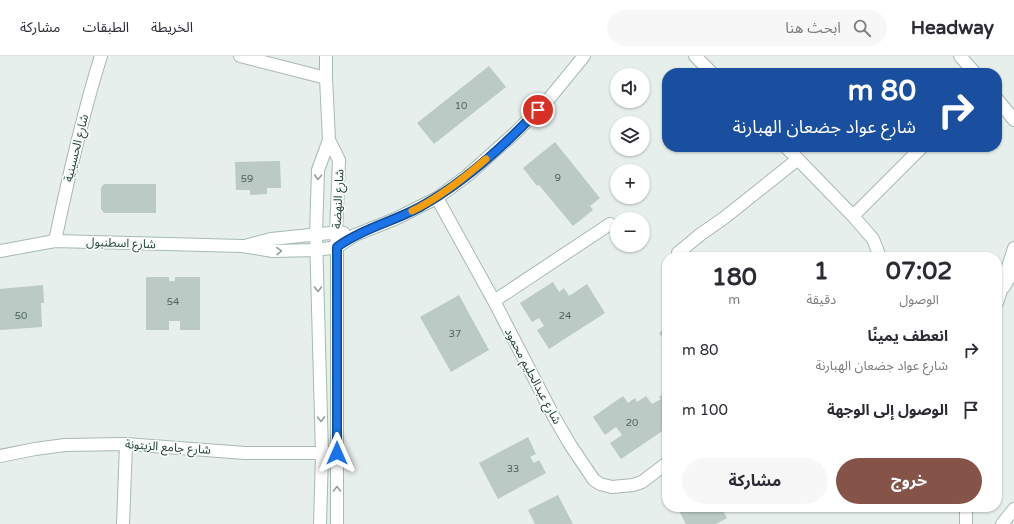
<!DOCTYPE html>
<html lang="ar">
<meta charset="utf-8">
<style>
body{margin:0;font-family:"Varela Round","Noto Sans Arabic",sans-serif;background:#f7f7f7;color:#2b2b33;direction:rtl;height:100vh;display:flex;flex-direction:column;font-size:15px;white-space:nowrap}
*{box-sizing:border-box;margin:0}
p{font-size:13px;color:#7c7c81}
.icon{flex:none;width:22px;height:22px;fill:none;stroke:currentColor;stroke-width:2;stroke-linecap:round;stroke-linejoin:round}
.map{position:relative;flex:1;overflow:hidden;direction:ltr}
.details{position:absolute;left:662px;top:196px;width:340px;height:260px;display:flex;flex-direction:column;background:#fff;border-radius:16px;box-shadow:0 1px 3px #0004;direction:rtl}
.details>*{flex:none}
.top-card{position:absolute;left:662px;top:12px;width:340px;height:84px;border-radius:16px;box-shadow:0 1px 3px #0004;direction:rtl;background:#1a4fa0;color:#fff;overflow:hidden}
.controls{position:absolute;left:610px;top:12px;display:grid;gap:8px}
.controls a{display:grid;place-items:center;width:40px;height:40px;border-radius:50%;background:#fff;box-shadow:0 1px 3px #0004;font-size:20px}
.pin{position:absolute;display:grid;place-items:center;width:34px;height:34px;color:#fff;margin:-17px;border:2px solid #fff;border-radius:50%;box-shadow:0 1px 4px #0007}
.me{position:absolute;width:44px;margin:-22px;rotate:0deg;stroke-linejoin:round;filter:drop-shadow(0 0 3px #0008)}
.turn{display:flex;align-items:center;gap:14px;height:84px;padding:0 20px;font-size:18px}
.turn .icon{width:52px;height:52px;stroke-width:2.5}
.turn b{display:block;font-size:28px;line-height:34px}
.eta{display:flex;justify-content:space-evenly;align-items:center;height:68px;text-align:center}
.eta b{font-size:24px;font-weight:700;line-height:28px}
.button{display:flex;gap:8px;margin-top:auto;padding:8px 20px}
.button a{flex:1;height:46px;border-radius:24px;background:#855347;color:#fff;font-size:16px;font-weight:700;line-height:46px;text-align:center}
.button a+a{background:#f7f7f7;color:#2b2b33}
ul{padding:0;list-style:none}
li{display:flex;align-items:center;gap:12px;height:60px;padding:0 20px}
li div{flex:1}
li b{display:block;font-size:15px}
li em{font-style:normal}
header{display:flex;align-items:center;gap:24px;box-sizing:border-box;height:56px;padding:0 20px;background:#fff;border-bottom:1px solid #e1e1e2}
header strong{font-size:19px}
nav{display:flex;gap:22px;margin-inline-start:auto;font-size:14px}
.search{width:280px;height:36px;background:#f7f7f7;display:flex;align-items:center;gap:10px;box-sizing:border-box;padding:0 14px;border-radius:22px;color:#7c7c81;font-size:15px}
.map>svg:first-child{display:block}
.building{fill:#bbcac4}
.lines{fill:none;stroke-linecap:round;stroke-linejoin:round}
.lane-casing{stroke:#a8b8b2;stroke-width:11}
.street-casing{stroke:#a8b8b2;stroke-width:14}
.secondary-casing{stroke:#a4bbb3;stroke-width:14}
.lane{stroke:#fff;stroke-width:9}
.street{stroke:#fff;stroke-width:12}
.secondary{stroke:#fff;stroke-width:12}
.oneway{stroke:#92a09c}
.route-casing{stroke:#114b97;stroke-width:10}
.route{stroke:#1a73e8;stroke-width:7}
.slow{stroke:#f59e0b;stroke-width:7}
.labels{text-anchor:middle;stroke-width:3.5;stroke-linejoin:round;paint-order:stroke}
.number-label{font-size:10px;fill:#4a645c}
.street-label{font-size:12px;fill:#24423a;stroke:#f7fbf9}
</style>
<header>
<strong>Headway</strong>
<div class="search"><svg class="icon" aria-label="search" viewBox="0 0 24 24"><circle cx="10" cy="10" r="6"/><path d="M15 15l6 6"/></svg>ابحث هنا</div>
<nav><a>الخريطة</a><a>الطبقات</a><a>مشاركة</a></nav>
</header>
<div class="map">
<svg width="1014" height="468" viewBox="0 0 1014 468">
<rect width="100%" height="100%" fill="#e6efeb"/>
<!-- building -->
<path class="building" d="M489,10L506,31L434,88L417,67Z
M555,86L600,142L590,150L593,154L573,170L539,129L537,130L523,112Z
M280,105L281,132H267V138L250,139V134H236L235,106Z
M104,128H156V157H104L101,153V132Z
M146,221H169V225H175V221H200V274H180V265H169V274H146Z
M553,226L559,236L564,232L569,240L587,228L605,257L549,293L537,274L544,270L539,262L532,266L520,247Z
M43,229L44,247H41L42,271L0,274V233Z
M459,239L489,294L451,316L420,261Z
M667,271V304L662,298L666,295L661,288L665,285L659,277Z
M667,335V372L621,403L610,387L622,379L616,371L605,379L593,361L623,340L628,347L635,342L637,346L646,340L652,348L661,343L659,341Z
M528,381L536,398L530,401L534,407L539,404L546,417L498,443L479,407Z
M558,439L573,468H535L528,454Z
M677,451H721L727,462L716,468H686Z"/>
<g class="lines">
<defs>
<path id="lane" d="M1005,232L1014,216"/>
<path id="street" d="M240,0L326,22
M695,0L712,17
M786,91L853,160L873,183L880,201
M437,142L494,245L554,361L571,390L594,424L600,428L612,431L633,429L642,426L667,407
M853,160L922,91
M55,185C68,123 82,60 101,0
M678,197L701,178L724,162L798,103
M494,245L610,168
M997,247L1014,192
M0,400L35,393L65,389L126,388L245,397H337
M966,451V468
M123,468L126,388
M1002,468L1014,453"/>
<path id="secondary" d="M960,0L975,17
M997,43L1014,64
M329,84L339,104L336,177L337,191V468
M248,189L271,183L340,176L344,177
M0,195L55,185L242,190L273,195L317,194L337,191L355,179L395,163L437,142L468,119L515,77L548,44L584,0
M320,468L322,398L316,179L318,114L329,84L326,22V0"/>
</defs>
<!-- lane casing -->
<use href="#lane" class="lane-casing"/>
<!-- street casing -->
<use href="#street" class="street-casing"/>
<!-- secondary casing -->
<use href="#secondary" class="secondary-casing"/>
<!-- lane -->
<use href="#lane" class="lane"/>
<!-- street -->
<use href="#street" class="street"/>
<!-- secondary -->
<use href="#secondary" class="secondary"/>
</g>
<!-- one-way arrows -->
<defs><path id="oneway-chevron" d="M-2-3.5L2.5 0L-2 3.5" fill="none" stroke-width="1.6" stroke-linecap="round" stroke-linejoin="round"/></defs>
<g class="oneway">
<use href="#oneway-chevron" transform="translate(318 121) rotate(93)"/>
<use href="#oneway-chevron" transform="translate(279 195) rotate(-2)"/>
<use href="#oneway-chevron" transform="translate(318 233) rotate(89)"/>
<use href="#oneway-chevron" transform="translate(321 363) rotate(89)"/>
<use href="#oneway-chevron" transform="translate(337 433) rotate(-90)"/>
</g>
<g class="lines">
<defs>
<path id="route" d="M337,397V191C362,173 392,166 420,151C464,127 503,91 538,54"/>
</defs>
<!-- route casing -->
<use href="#route" class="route-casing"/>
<!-- route -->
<use href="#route" class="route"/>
<!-- slow -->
<path class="slow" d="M412,155C439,142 463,123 486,103"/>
</g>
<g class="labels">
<!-- number labels -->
<g class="number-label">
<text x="461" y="53">10</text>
<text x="558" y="125">9</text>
<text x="247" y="126">59</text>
<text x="173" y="249">54</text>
<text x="21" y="263">50</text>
<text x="565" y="263">24</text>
<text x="455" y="281">37</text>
<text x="632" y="370">20</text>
<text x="513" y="416">33</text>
</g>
<!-- street labels -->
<g class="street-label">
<text transform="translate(76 92) rotate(-76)" y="4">شارع الحسينية</text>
<text transform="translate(338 143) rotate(-87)" y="4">شارع النهضة</text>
<text transform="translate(121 187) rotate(2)" y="4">شارع اسطنبول</text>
<text transform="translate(533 320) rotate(62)" y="4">شارع عبدالحليم محمود</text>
<text transform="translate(168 391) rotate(4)" y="4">شارع جامع الزيتونة</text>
</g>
</g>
</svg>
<div class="controls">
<a><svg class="icon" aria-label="sound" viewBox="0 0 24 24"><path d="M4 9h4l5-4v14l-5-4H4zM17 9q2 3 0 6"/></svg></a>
<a><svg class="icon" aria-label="layers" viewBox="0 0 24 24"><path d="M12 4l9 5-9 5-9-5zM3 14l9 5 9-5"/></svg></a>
<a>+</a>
<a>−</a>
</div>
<div class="pin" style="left:538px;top:54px;background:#d93025"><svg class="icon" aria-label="arrive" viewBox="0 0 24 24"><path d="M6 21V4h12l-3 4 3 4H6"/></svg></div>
<svg class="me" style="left:337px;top:397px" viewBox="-20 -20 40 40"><path d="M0-17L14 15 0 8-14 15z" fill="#1a73e8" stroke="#fff" stroke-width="4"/></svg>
<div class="top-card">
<div class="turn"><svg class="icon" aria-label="right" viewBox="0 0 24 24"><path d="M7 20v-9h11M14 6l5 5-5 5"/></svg><div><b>80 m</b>شارع عواد جضعان الهبارنة</div></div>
</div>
<section class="details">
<div class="eta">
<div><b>07:02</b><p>الوصول</p></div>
<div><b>1</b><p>دقيقة</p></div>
<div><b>180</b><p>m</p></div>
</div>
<ul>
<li><svg class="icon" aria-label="right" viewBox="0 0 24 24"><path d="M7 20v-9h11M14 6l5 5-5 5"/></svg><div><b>انعطف يمينًا</b><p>شارع عواد جضعان الهبارنة</p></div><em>80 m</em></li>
<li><svg class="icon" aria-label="arrive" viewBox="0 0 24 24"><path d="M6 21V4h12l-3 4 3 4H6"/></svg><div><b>الوصول إلى الوجهة</b></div><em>100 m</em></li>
</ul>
<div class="button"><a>خروج</a><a>مشاركة</a></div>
</section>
</div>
